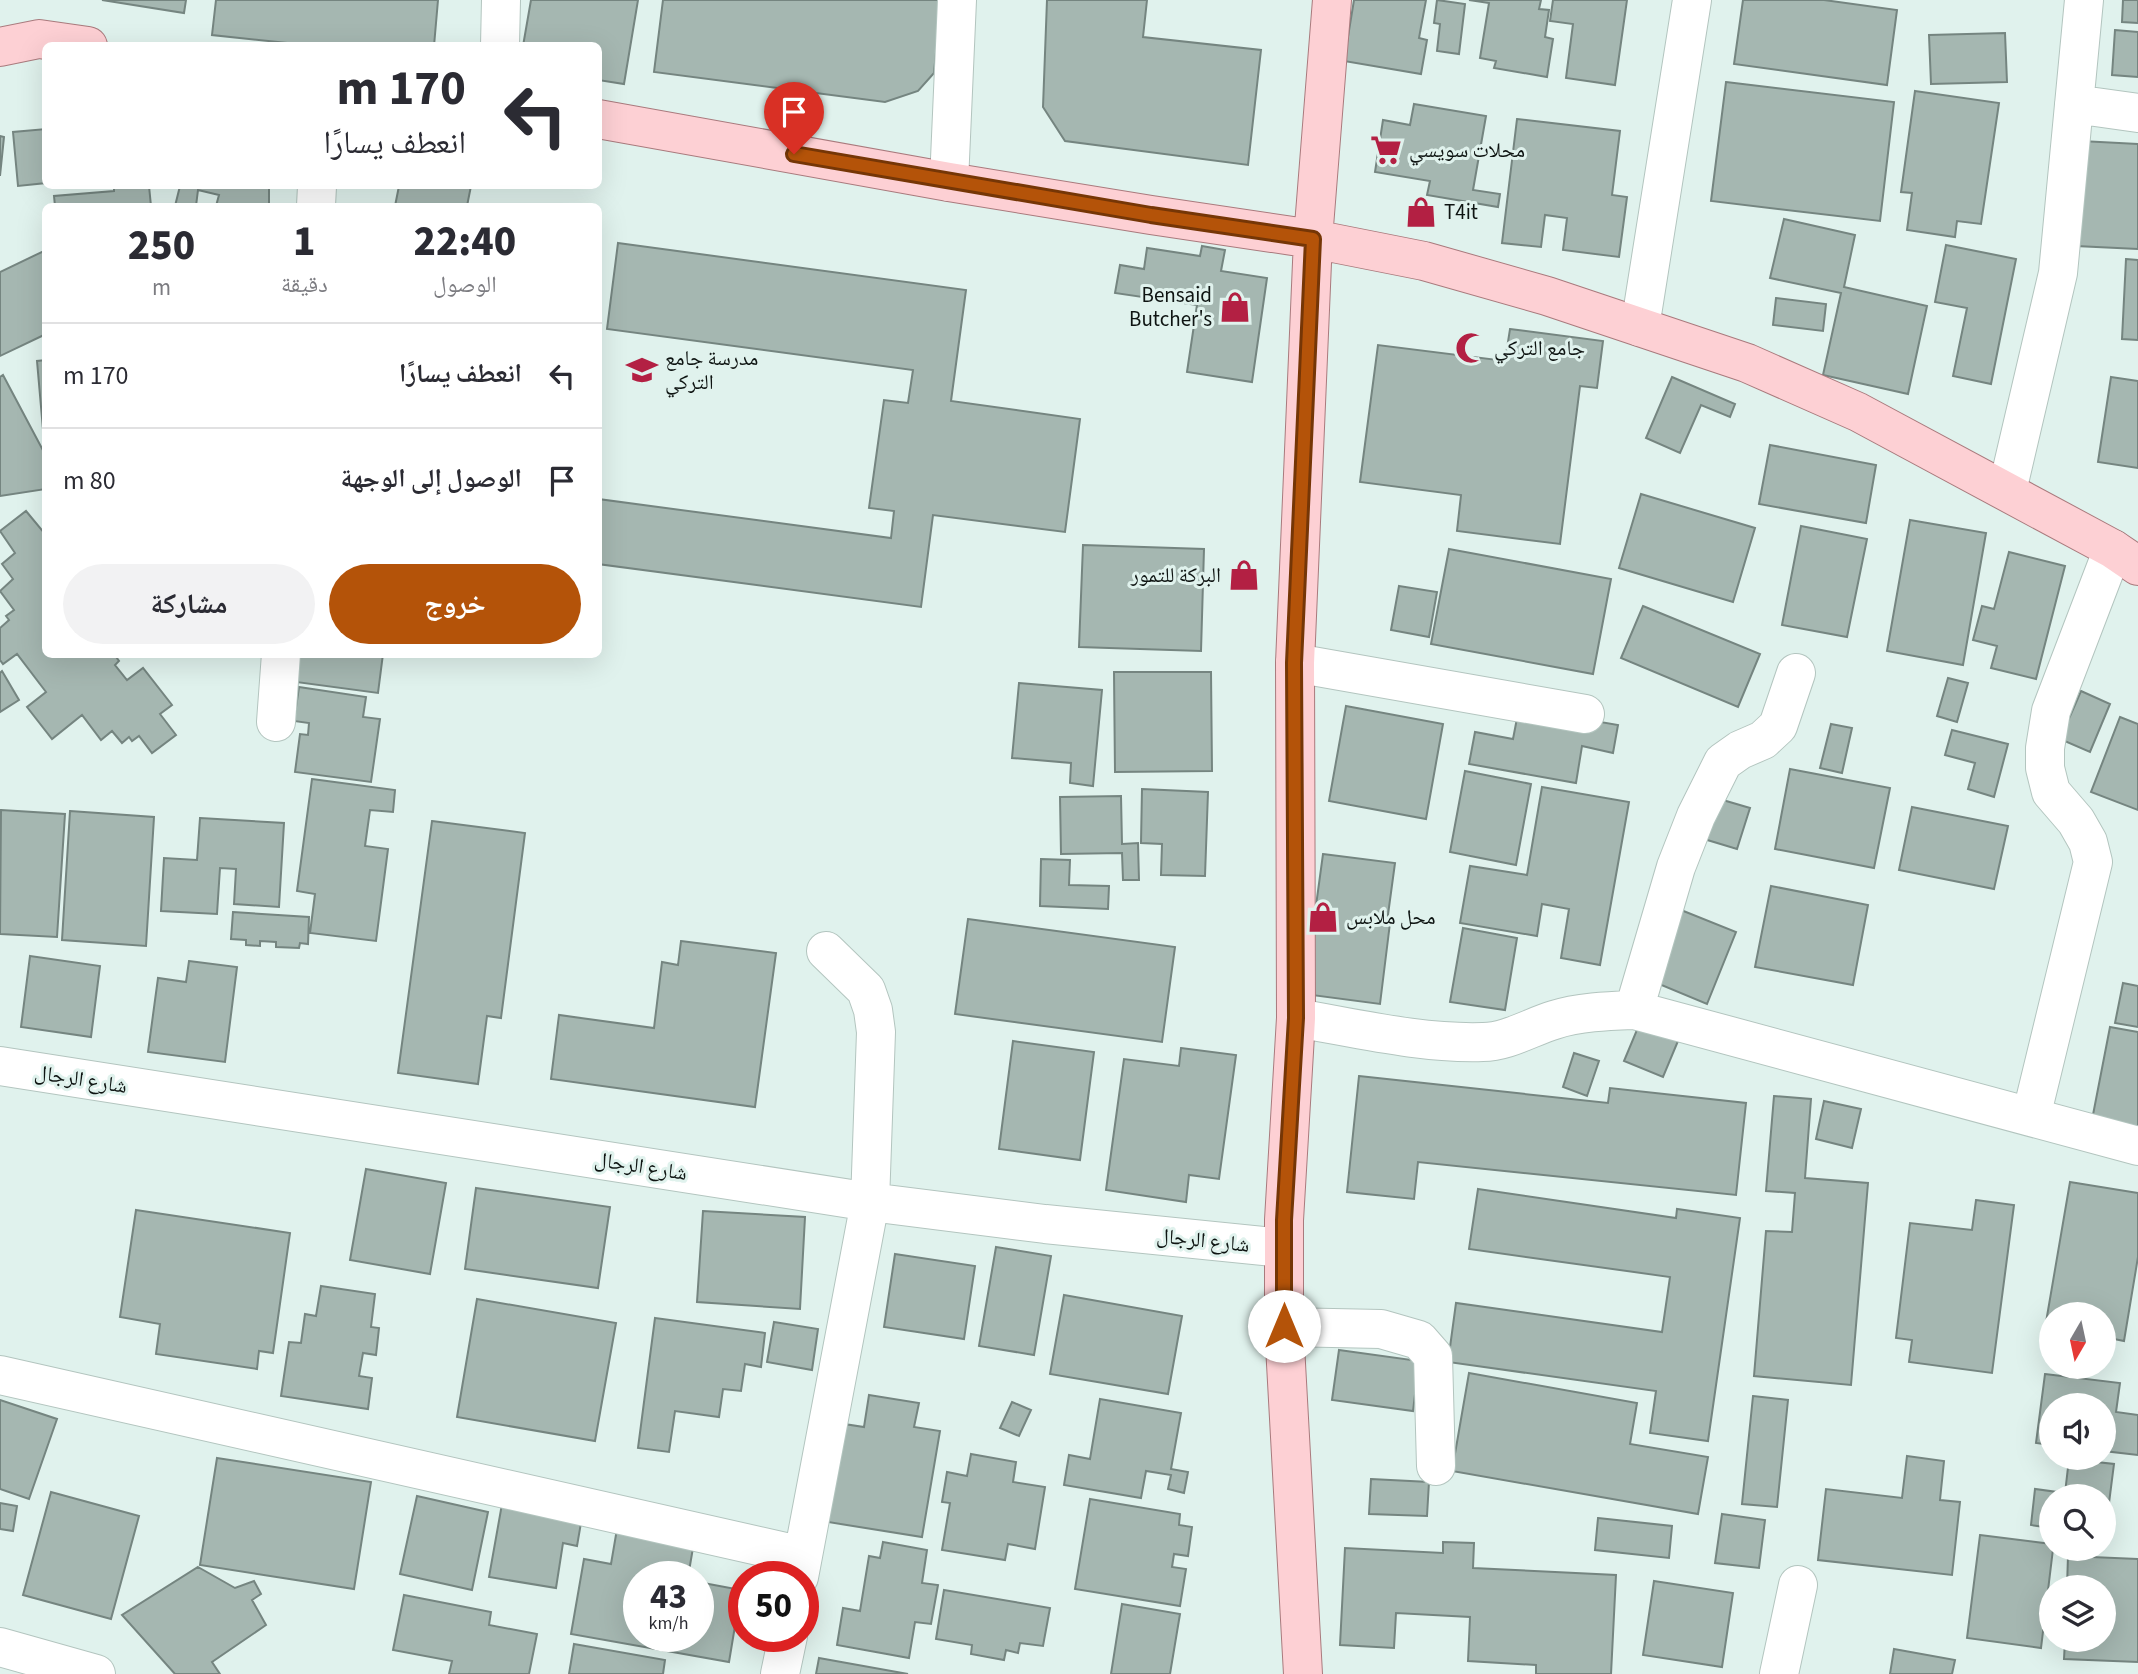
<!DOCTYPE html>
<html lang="ar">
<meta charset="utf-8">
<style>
body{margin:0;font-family:"Source Sans 3","Noto Naskh Arabic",sans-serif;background:#f2f2f3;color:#2b2b33;direction:rtl;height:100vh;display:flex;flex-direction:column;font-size:26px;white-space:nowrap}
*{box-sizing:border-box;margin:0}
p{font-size:23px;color:#7c7c81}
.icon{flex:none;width:38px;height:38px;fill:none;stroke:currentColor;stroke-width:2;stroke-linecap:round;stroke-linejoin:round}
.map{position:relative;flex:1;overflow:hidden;direction:ltr}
.panel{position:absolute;left:42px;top:203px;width:560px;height:455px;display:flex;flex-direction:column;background:#fff;border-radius:10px;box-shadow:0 7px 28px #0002;direction:rtl}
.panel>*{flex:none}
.banner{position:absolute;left:42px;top:42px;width:560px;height:147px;border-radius:10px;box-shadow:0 7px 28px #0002;direction:rtl;background:#fff;color:#2b2b33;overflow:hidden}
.needle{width:46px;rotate:189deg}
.tools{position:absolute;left:2039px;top:1302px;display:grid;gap:14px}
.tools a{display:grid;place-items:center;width:77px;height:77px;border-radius:50%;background:#fff;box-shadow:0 7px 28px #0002;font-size:35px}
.speed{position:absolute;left:623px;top:1561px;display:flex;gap:14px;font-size:35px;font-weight:700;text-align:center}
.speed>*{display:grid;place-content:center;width:91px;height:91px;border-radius:50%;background:#fff;box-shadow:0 7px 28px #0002;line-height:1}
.speed small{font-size:18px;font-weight:400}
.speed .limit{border:10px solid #d22;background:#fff;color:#111}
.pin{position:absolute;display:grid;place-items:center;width:60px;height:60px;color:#fff;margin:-72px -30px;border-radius:50% 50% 50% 0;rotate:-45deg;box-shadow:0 0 7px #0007}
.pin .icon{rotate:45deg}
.me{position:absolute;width:77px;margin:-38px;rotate:0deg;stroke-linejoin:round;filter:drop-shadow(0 0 5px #0008)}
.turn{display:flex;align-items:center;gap:24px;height:147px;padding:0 21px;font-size:32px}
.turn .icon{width:91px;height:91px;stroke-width:2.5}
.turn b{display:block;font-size:49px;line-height:60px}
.eta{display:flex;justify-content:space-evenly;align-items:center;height:119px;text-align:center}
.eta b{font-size:42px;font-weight:800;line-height:49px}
.button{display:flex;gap:14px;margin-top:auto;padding:14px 21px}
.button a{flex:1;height:80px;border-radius:42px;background:#b45309;color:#fff;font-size:28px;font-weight:800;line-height:80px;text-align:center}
.button a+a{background:#f2f2f3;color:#2b2b33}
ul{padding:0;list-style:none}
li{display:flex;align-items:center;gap:21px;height:105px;padding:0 21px;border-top:2px solid #e1e1e2}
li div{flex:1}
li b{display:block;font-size:26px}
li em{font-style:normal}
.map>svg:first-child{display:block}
.building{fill:#a5b7b1;stroke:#758580;stroke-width:2}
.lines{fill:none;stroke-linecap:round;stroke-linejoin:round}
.minor-casing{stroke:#b3c5bf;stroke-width:40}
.major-casing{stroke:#a97a7d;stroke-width:40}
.minor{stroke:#fff;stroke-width:38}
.major{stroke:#fdd0d4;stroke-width:38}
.route-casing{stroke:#753606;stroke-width:18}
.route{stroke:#b45309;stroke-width:12}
.labels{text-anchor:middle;stroke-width:6;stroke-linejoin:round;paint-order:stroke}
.poi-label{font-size:21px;fill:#0e1412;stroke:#e0f2ed;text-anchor:start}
.street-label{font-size:21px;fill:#0e1412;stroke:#e0f2ed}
</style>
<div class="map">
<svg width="2138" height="1674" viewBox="0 0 2138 1674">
<rect width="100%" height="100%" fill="#e0f2ed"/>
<!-- building -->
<path class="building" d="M102,0H186L184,13Z
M216,0H438L434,46H316L212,35Z
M531,0H638L624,84L598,80V46H523Z
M663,0H941L934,73L918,91L885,102L654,72Z
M1047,0H1147L1143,37L1261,50L1248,165L1065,141L1043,107Z
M1354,0H1426L1419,38L1427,40L1421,74L1344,61Z
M1437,0L1465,4L1459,54L1437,51L1440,24L1434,23Z
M1469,0H1541L1539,9L1549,10L1545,37L1553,39L1547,77L1494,68L1496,61L1480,58L1489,3Z
M1553,0H1627L1615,85L1566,78L1573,24L1550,21Z
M1743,0H1824L1897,10L1887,85L1734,64Z
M2123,0H2138V23L2122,22Z
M2115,30L2138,32V77L2112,75Z
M2005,33L2007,82L1931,84L1929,35Z
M1726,82L1894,102L1880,221L1711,201Z
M1915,91L1999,103L1981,224L1957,221L1955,237L1907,230L1912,193L1901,192Z
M1414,104L1486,116L1473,190L1500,194L1498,207L1427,195L1430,181L1375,172L1383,120L1410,125Z
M1517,119L1620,131L1612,195L1627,197L1619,257L1563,250L1567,218L1545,215L1541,247L1502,243Z
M46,129V183L18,186L13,132Z
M0,136L4,137L0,176Z
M2081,141L2138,144V249L2076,246Z
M114,186H149L151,206H55L54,196L114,191Z
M180,186H269V206H216L219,195L198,190L196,206H175Z
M399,186H471L467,206H395Z
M1784,219L1855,235L1844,287L1927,306L1908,394L1823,375L1841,293L1770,278Z
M618,243L966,290L951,401L1080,419L1065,532L933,515L921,607L598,564V499L891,538L894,511L869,508L884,400L908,403L913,370L607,329Z
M1946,245L2016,259L1991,384L1953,376L1967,308L1935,302Z
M1202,246L1225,250L1221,271L1267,278L1252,382L1187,372L1197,305L1115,293L1120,265L1144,269L1147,248L1200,256Z
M46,250V334L0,356V272Z
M2126,259L2138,260V340L2122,339Z
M1776,298L1826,304L1823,331L1773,325Z
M1510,329L1603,341L1597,388L1580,386L1560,544L1457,531L1461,495L1360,482L1378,345L1505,361Z
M46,360V440L44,441L37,361Z
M3,375L46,456V489L0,496V377Z
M1672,377L1735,404L1730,417L1701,405L1680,453L1646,438Z
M2111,377L2138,381V468L2098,462Z
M1770,445L1876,465L1866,523L1759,504Z
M1641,494L1755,528L1733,602L1619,568Z
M26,511L46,535V654H114L119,661L115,665L127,680L143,668L172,705L160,714L176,735L152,753L139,736L132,741L129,737L122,743L112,731L101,740L82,715L52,739L27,707L46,692L17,654L3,664L0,660V628L9,620L6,616L14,610L0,591L13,579L2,564L15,553L0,531Z
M1910,520L1986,533L1963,665L1887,651Z
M1801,526L1867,539L1847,637L1782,625Z
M1083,545L1204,549L1201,651L1079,647Z
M1449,549L1611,579L1593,674L1431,644Z
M2009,552L2065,566L2036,679L1991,668L1997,646L1973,640L1982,606L1994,609Z
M1399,586L1437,592L1429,637L1391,630Z
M1643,606L1760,654L1738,707L1621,658Z
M299,654H383L378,693L296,682Z
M2,671L19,700L0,712V673Z
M1114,672H1211L1212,771L1115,772Z
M1948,678L1968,683L1957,722L1937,716Z
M1019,683L1102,690L1093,786L1070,783L1071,763L1012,758Z
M299,687L366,697L363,717L380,719L371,782L295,772L300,734L308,735L309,723L294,721Z
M2081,691L2110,704L2090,752L2060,739Z
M1346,706L1443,724L1426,819L1329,801Z
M1519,708L1618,725L1613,753L1582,746L1576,783L1469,764L1475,732L1513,739Z
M2120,717L2138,724V810L2091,792Z
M1831,724L1852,728L1842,773L1820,768Z
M1952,730L2008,744L1994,797L1968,789L1975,763L1945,755Z
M1790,769L1890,788L1874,868L1775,849Z
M1465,771L1531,784L1516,865L1450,852Z
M312,779L395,790L393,812L370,810L365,846L388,849L376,941L310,933L315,894L297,891Z
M1542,787L1629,802L1600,965L1561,958L1569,909L1542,904L1537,936L1460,923L1470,866L1527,875Z
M1142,789L1208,792L1205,876L1161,875L1162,844L1141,843Z
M1121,796L1122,844L1138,843L1139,880H1123L1122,853L1061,854L1060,797Z
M1716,798L1750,808L1737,849L1704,839Z
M1912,807L2008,826L1994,889L1899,870Z
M1,810L65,814L57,937L0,934Z
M70,811L154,817L146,946L62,940Z
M200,818L284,823L279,907L234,904L236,869L220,868L217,914L161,911L164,858L197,860Z
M432,821L525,833L501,1018L487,1016L478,1084L398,1073Z
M1323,854L1395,863L1387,922L1390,923L1380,1004L1304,994Z
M1041,859L1070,860L1069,885L1109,886L1108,909L1040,906Z
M1771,886L1868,905L1853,985L1755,967Z
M1676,908L1736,932L1707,1004L1647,979Z
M233,912L309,917L308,944L300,943L299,948L276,947V942L260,941V946L246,945V940L231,939Z
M968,919L1175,947L1162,1042L955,1014Z
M1463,928L1517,938L1505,1010L1450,1002Z
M681,941L776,953L755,1107L551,1079L559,1015L654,1028L662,962L678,965Z
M30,956L100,966L91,1037L21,1027Z
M189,961L237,967L225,1062L148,1052L158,978L186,982Z
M2123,983L2138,986V1027L2115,1023Z
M1639,1025L1678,1041L1663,1077L1624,1061Z
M2110,1027L2138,1032V1128L2092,1120Z
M1013,1041L1094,1052L1080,1160L999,1149Z
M1181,1048L1236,1055L1219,1179L1189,1175L1186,1202L1106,1190L1124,1059L1179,1066Z
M1574,1053L1599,1061L1587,1096L1563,1087Z
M1359,1076L1608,1103L1610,1088L1746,1103L1736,1195L1418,1162L1414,1199L1347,1192Z
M1774,1096L1811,1099L1805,1178L1868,1183L1851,1385L1754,1376L1766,1231L1792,1232L1795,1193L1766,1191Z
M1824,1101L1861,1109L1852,1148L1816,1139Z
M366,1169L446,1183L430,1274L350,1260Z
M2070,1182L2138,1193V1257L2124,1341L2104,1337V1314H2051V1329L2045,1328Z
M476,1188L610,1207L598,1288L465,1269Z
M1478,1189L1676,1218L1677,1209L1740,1218L1708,1441L1650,1433L1656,1391L1448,1362L1456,1303L1662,1332L1670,1277L1469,1249Z
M1976,1200L2014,1205L1992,1373L1909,1362L1912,1340L1896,1338L1910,1223L1972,1230Z
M136,1210L290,1233L273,1353L259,1351L257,1369L156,1354L160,1324L120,1317Z
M703,1211L805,1217L800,1309L697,1302Z
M996,1247L1051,1256L1034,1355L979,1346Z
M895,1254L975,1266L964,1339L884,1327Z
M321,1286L375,1294L371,1327L379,1328L376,1355L363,1353L359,1376L372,1378L368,1409L281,1396L289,1342L301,1343L305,1314L316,1316Z
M1064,1295L1182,1316L1168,1394L1050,1374Z
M477,1299L616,1323L595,1441L457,1417Z
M655,1318L765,1333L761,1367L745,1364L741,1391L723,1389L719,1417L675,1411L669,1452L638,1448Z
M774,1322L818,1329L812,1370L767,1362Z
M1339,1350L1419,1361L1413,1411L1332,1400Z
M1469,1373L1637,1403L1630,1444L1708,1457L1698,1514L1452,1471Z
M2045,1374L2120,1383L2116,1412L2138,1415V1455L2104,1451V1405H2051V1445L2036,1443Z
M869,1395L919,1403L914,1427L940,1431L922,1537L828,1522L844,1424L864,1427Z
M1753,1396L1788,1400L1777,1507L1742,1504Z
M1100,1399L1181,1413L1171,1469L1188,1472L1184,1493L1168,1489L1171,1475L1146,1471L1141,1498L1064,1485L1069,1455L1090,1459Z
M0,1400L57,1419L29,1499L0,1489Z
M1012,1402L1031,1410L1019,1436L1000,1428Z
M971,1454L1016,1462L1013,1482L1045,1487L1035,1549L1008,1544L1005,1560L942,1550L950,1503L942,1502L947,1472L967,1476Z
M1907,1456L1944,1461L1940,1500L1960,1502L1952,1575L1818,1560L1826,1489L1902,1498Z
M217,1458L371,1482L354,1589L200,1565Z
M2069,1459L2114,1464L2109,1503L2104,1502V1496H2051V1528L2031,1525L2035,1489L2065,1493Z
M1371,1479L1429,1482L1427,1516L1369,1514Z
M51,1492L139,1516L111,1619L23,1595Z
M417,1496L488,1512L472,1590L400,1574Z
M1090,1499L1180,1514L1179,1525L1192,1527L1188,1556L1174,1554L1172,1567L1186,1569L1180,1606L1075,1589Z
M0,1503L17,1506L13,1531L0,1529Z
M502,1504L582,1517L577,1546L563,1543L556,1588L489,1577Z
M1722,1514L1765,1520L1759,1568L1715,1563Z
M1598,1518L1672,1526L1669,1558L1595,1550Z
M617,1529L694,1542L688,1577H639V1636H698V1582L741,1590L729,1662L571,1634L584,1559L611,1564Z
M1980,1535L2051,1544V1549H2053L2041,1648L1967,1638Z
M883,1542L927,1550L922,1583L938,1585L931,1624L915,1622L909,1658L837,1645L843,1608L860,1611L869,1556L880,1558Z
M1443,1542L1474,1543L1473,1568L1616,1575L1611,1674H1536V1665L1468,1661L1470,1617L1396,1613L1394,1648L1340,1645L1345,1548L1443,1553Z
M2068,1556L2138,1559V1662L2064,1659L2065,1640H2104V1587H2067Z
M198,1567L235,1588L254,1581L261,1594L252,1600L266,1625L212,1662L220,1674H175L122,1615Z
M1654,1581L1733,1593L1722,1667L1643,1655Z
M944,1590L1050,1608L1043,1646L1020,1643L1018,1653L1006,1650L1004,1660L971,1654L972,1645L936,1639Z
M404,1595L491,1612L489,1625L537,1634L529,1674H449L452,1661L393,1650Z
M1122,1604L1180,1614L1170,1674H1111Z
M574,1644L665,1660L663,1674H569Z
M1894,1649L1955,1660L1952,1674H1890Z
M819,1658L908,1674H816Z"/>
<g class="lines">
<defs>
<path id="minor" d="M500,46L501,0
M2074,104L2138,113
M949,182L957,0
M316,206L317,186
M1640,327L1692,0
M2007,491L2058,273L2084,0
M1295,663L1585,714
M276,722L281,654
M1634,1010L1676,867L1696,816L1723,762L1740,750L1763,740L1778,726L1796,673
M1296,1018C1356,1028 1421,1044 1483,1042C1507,1042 1531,1027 1554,1020C1579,1012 1608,1011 1634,1010L2138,1146
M0,1066L870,1202L1045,1224L1284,1248
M2031,1117L2093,862L2088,842L2076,821L2051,792L2045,768V748L2051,711L2113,549
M1284,1327L1381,1329L1419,1340L1433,1356L1436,1466
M0,1375L803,1556
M799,1577L870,1202L876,1032L873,1010L866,990L826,951
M0,1647L96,1674
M780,1674L788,1636
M1779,1674L1798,1585"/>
<path id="major" d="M0,47L39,39L88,46
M598,119L949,182L1151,215L1313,239L1424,261L1547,296L1747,363L1858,412L2113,549L2138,566
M1303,1674L1284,1327V1220L1296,1018L1295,663L1313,239L1332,0"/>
</defs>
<!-- minor casing -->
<use href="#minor" class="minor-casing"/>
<!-- major casing -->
<use href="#major" class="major-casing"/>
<!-- minor -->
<use href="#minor" class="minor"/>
<!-- major -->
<use href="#major" class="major"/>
</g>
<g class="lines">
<defs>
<path id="route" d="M794,154L1151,215L1313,239L1294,663L1296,1018L1284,1220V1326"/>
</defs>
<!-- route casing -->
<use href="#route" class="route-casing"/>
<!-- route -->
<use href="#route" class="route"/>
</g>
<!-- icons -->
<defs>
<symbol id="supermarket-bare" viewBox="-9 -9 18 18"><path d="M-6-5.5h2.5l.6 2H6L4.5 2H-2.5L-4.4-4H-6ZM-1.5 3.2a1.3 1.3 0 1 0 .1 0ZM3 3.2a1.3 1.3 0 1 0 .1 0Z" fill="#b32043" stroke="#e0f2ed" stroke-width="2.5" paint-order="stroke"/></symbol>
<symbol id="shop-bare" viewBox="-9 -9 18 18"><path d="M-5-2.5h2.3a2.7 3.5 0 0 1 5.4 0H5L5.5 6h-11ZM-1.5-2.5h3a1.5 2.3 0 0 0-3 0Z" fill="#b32043" stroke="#e0f2ed" stroke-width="2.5" paint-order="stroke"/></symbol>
<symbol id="mosque-bare" viewBox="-9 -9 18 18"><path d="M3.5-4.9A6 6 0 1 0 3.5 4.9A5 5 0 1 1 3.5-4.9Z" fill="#b32043" stroke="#e0f2ed" stroke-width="2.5" paint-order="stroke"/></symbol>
<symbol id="school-bare" viewBox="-9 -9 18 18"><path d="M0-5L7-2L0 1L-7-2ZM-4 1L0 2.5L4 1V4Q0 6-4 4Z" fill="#b32043" stroke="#e0f2ed" stroke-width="2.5" paint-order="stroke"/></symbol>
</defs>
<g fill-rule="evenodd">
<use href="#supermarket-bare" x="1364" y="128" width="44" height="44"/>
<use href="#shop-bare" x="1399" y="190" width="44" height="44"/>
<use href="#shop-bare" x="1213" y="285" width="44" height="44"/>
<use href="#mosque-bare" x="1449" y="326" width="44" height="44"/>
<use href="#school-bare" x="620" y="348" width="44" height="44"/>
<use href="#shop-bare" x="1222" y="553" width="44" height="44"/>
<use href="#shop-bare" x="1301" y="895" width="44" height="44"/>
</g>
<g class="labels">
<!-- poi labels -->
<g class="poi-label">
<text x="1409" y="157">محلات سويسي</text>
<text x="1444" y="219">T4it</text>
<text x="1212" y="302" text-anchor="end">Bensaid<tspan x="1212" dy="24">Butcher's</tspan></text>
<text x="1494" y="355">جامع التركي</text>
<text x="665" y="365">مدرسة جامع<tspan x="665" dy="24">التركي</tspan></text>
<text x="1221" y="582" text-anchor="end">البركة للتمور</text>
<text x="1346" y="924">محل ملابس</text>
</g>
<!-- street labels -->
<g class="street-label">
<text transform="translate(81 1079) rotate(9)" y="7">شارع الرجال</text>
<text transform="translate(641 1166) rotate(9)" y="7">شارع الرجال</text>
<text transform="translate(1203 1240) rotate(6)" y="7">شارع الرجال</text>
</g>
</g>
</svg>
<div class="tools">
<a><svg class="needle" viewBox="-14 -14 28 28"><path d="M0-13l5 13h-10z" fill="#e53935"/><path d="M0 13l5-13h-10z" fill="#7c7c81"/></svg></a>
<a><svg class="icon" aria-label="sound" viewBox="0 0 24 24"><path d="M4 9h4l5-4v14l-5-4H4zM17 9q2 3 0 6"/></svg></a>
<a><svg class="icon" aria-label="search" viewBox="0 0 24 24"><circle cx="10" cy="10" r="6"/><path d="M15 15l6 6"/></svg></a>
<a><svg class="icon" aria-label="layers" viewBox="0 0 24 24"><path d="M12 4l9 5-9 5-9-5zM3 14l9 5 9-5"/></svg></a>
</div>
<div class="speed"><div>43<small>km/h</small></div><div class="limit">50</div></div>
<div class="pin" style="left:794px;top:154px;background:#d93025"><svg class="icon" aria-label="arrive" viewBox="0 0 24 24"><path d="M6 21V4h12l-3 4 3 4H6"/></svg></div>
<svg class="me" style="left:1284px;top:1326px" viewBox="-20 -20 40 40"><circle r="19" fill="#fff"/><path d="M0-13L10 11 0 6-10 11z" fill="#b45309"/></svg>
<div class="banner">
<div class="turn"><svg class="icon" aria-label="left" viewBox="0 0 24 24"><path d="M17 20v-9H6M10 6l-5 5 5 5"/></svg><div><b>170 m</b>انعطف يسارًا</div></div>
</div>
<section class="panel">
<div class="eta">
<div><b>22:40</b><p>الوصول</p></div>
<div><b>1</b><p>دقيقة</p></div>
<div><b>250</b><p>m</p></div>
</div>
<ul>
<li><svg class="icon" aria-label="left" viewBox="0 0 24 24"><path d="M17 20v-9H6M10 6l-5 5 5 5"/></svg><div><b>انعطف يسارًا</b></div><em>170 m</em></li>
<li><svg class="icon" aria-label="arrive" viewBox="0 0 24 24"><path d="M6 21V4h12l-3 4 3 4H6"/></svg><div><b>الوصول إلى الوجهة</b></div><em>80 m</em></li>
</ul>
<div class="button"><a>خروج</a><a>مشاركة</a></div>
</section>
</div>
